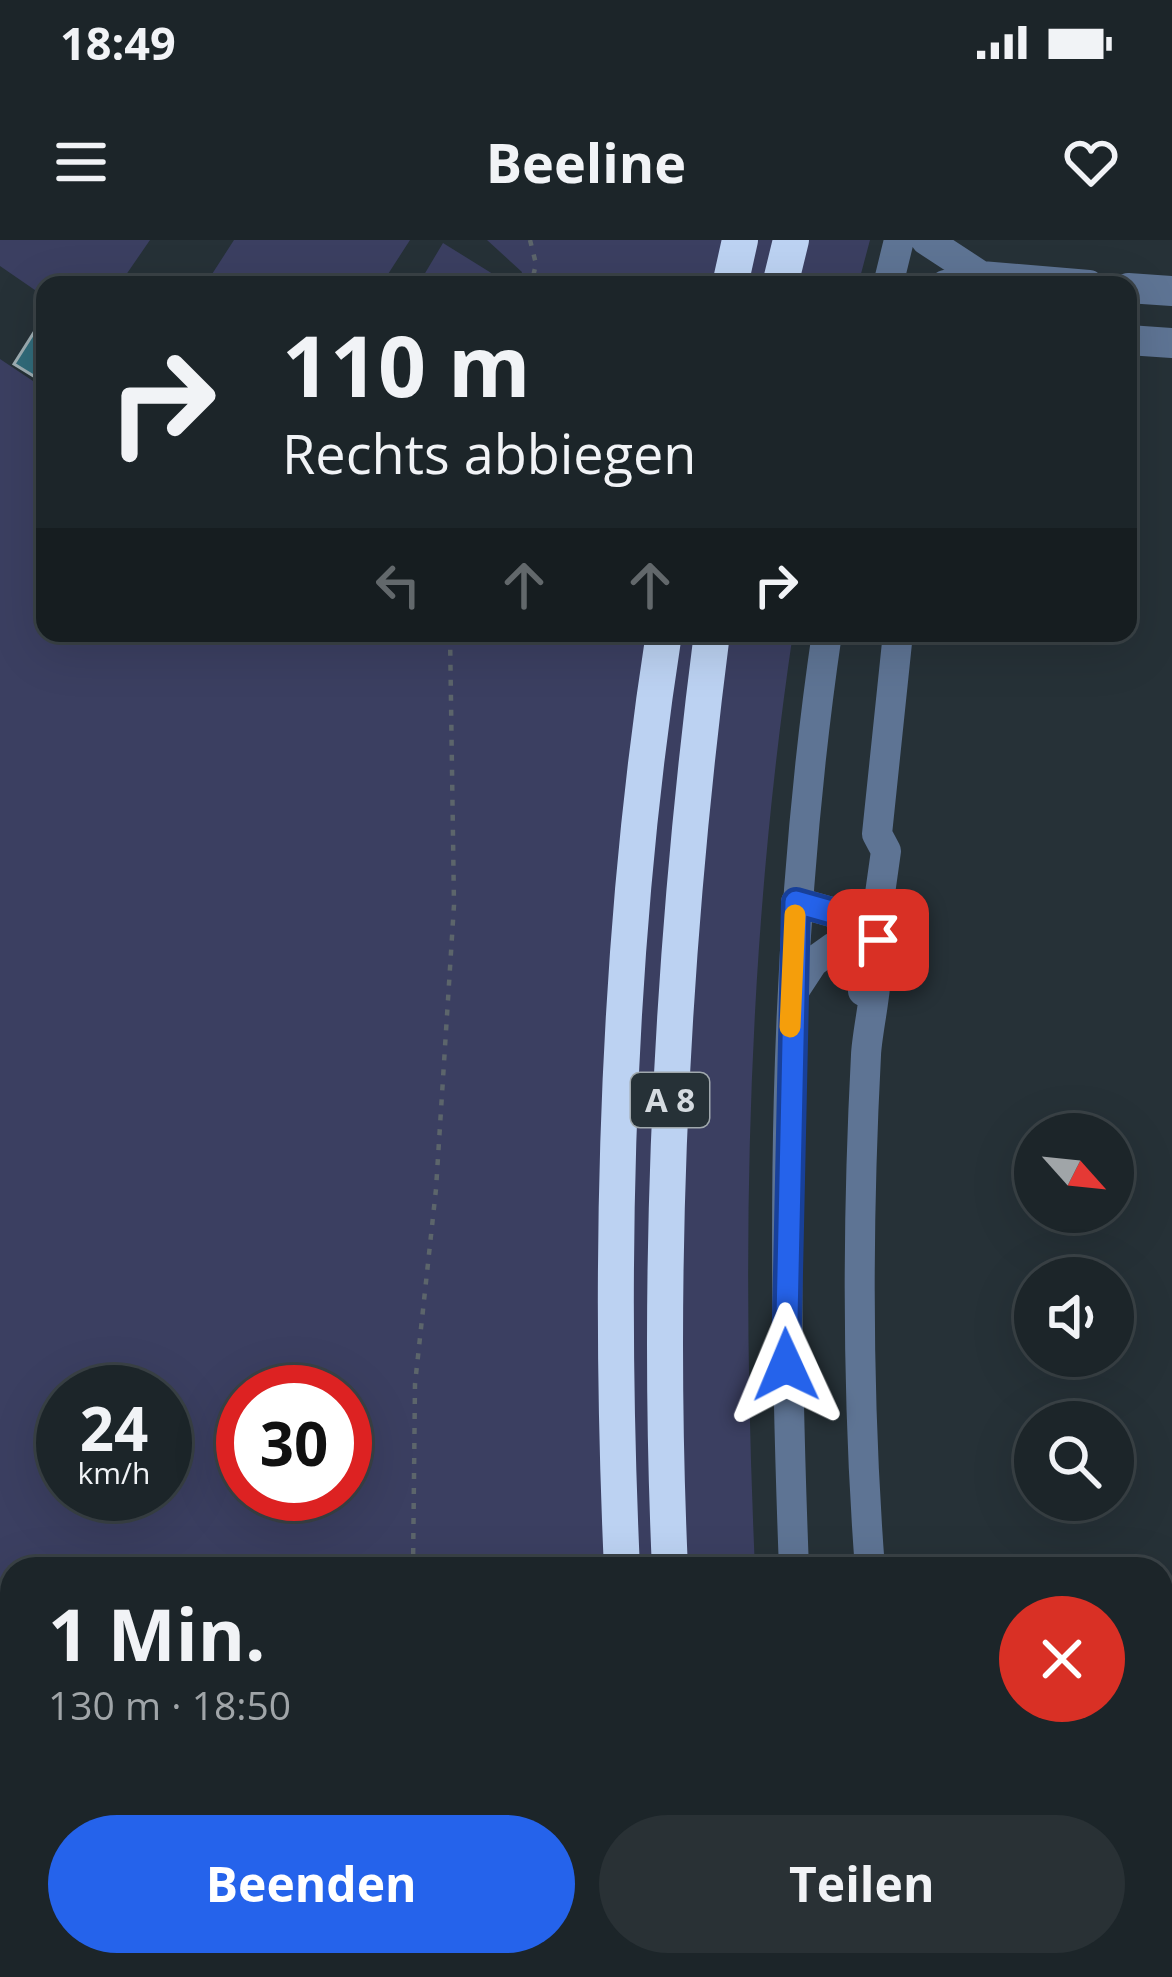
<!DOCTYPE html>
<html lang="de">
<meta charset="utf-8">
<style>
body{margin:0;font-family:"Open Sans",sans-serif;background:#293135;color:#f1f3f6;height:100vh;display:flex;flex-direction:column;font-size:45px;white-space:nowrap}
*{box-sizing:border-box;margin:0}
p{font-size:39px;color:#a0a5a8}
.icon{flex:none;width:66px;height:66px;fill:none;stroke:currentColor;stroke-width:2;stroke-linecap:round;stroke-linejoin:round}
.map{position:relative;flex:1;overflow:hidden}
.details{position:absolute;left:0px;top:1317px;width:1173px;height:420px;display:flex;flex-direction:column;background:#1c2529;border-radius:36px 36px 0 0;box-shadow:0 12px 48px #0002,0 0 0 3px #3a4246}
.details>*{flex:none}
.banner{position:absolute;left:36px;top:36px;width:1101px;height:366px;border-radius:24px;box-shadow:0 12px 48px #0002,0 0 0 3px #3a4246;background:#1c2529;color:#f1f3f6;overflow:hidden}
.needle{width:78px;rotate:117deg}
.tools{position:absolute;left:1014px;top:873px;display:grid;gap:24px}
.tools a{display:grid;place-items:center;width:120px;height:120px;border-radius:50%;background:#1c2529;box-shadow:0 12px 48px #0002,0 0 0 3px #3a4246;font-size:60px}
.speed{position:absolute;left:36px;top:1125px;display:flex;gap:24px;font-size:60px;font-weight:700;text-align:center}
.speed>*{display:grid;place-content:center;width:156px;height:156px;border-radius:50%;background:#1c2529;box-shadow:0 12px 48px #0002,0 0 0 3px #3a4246;line-height:1}
.speed small{font-size:30px;font-weight:400}
.speed .limit{border:18px solid #d22;background:#fff;color:#111}
.pin{position:absolute;display:grid;place-items:center;width:102px;height:102px;color:#fff;margin:-51px;border-radius:24px;box-shadow:0 6px 18px #0006}
.me{position:absolute;width:132px;margin:-66px;rotate:359deg;stroke-linejoin:round;filter:drop-shadow(0 0 9px #0008)}
.turn{display:flex;align-items:center;gap:42px;height:252px;padding:0 48px;font-size:54px}
.turn .icon{width:156px;height:156px;stroke-width:2.5}
.turn b{display:block;font-size:84px;line-height:102px}
.lanes{display:flex;align-items:center;height:114px;padding:0 48px;background:#0003;justify-content:center;gap:60px;direction:ltr}
.lanes .off{opacity:.35}
.round{display:grid;place-items:center;flex:none;width:126px;height:126px;border-radius:63px;background:#293135}
.summary{display:flex;align-items:center;justify-content:space-between;height:204px;padding:0 48px}
h1{font-size:72px;font-weight:700;line-height:90px}
.primary-button{display:flex;gap:24px;margin-top:auto;padding:24px 48px}
.primary-button a{flex:1;height:138px;border-radius:72px;background:#2563eb;color:#fff;font-size:48px;font-weight:700;line-height:138px;text-align:center}
.primary-button a+a{background:#293135;color:#f1f3f6}
.status{display:flex;justify-content:space-between;align-items:center;height:84px;padding:0 60px;background:#1c2529;direction:ltr}
.status svg{height:33px;fill:currentColor}
header{display:flex;justify-content:space-between;align-items:center;height:156px;padding:0 48px;background:#1c2529;font-size:54px;font-weight:700}
.map>svg:first-child{display:block}
.green{fill:#3b3f61;fill-rule:evenodd}
.lines{fill:none;stroke-linecap:round;stroke-linejoin:round}
.stream{stroke:#236464;stroke-width:9}
.building{fill:#316b7a;stroke:#9dadb2;stroke-width:3}
.path{stroke:#5c656b;stroke-width:4.5;stroke-dasharray:6 9;stroke-linecap:butt}
.minor{stroke:#5e7494;stroke-width:30}
.highway{stroke:#bcd2f2;stroke-width:36}
.route-casing{stroke:#184099;stroke-width:30}
.route{stroke:#2563eb;stroke-width:21}
.slow{stroke:#f59e0b;stroke-width:21}
.labels{text-anchor:middle;stroke-width:9;stroke-linejoin:round;paint-order:stroke}
.shield{fill:#263137;stroke:#a0a8ad;stroke-width:3}
.shield-label{font-size:33px;font-weight:bold;fill:#d5dbe0}
</style>
<div class="status"><b>18:49</b><svg viewBox="0 0 49 12"><path d="M0 12V9h3v3zM5 12V6h3v6zM10 12V3h3v9zM15 12V0h3v12zM26 1h20v11H26zM47 4h2v5h-2z"/></svg></div>
<header><svg class="icon" aria-label="menu" viewBox="0 0 24 24"><path d="M4 6h16M4 12h16M4 18h16"/></svg>Beeline<svg class="icon" aria-label="heart" viewBox="0 0 24 24"><path d="M12 20l-8-8c-3-5 5-10 8-4 3-6 11-1 8 4z"/></svg></header>
<div class="map">
<svg width="1172" height="1737" viewBox="0 0 1172 1737">
<rect width="100%" height="100%" fill="#263137"/>
<!-- green -->
<path class="green" d="M0,0H150L119,45H45V57L0,26Z
M234,0H410L381,45H205Z
M487,0H870L858,45H518L522,32Z
M443,3L509,44V45H418Z
M0,119L45,149V393H793C746,709 741,1010 755,1329H12V1725H780L781,1737H0ZM63,1152H165V1254H63ZM243,1152H345V1254H243Z"/>
<g class="lines">
<!-- stream -->
<path class="stream" d="M0,1729L16,1737"/>
</g>
<!-- building -->
<path class="building" d="M38,86L45,90V143L14,124Z"/>
<g class="lines">
<!-- path -->
<path class="path" d="M530,0L536,24L531,45
M413,1329L415,1144L436,949L454,665L450,393
M474,1725L476,1737"/>
<!-- minor -->
<path class="minor" d="M926,0L981,36
M888,45L899,0
M945,45L981,36L1089,45
M1128,48L1172,51
M1128,100L1172,103
M796,662L867,682C890,702 867,784 866,815C857,986 857,1158 870,1329
M875,689L886,611L877,594L898,393
M794,751L813,722L834,707L860,716L863,751
M794,1329C782,1016 781,704 827,393
M1161,1386H1172
M816,1725L817,1737"/>
<!-- highway -->
<path class="highway" d="M730,45L740,0
M780,45L791,0
M622,1329C608,1019 616,700 664,393
M670,1329C656,1017 672,703 712,393
M645,1725L646,1737
M689,1725L690,1737"/>
</g>
<g class="lines">
<defs>
<path id="route" d="M786,1125L796,662L867,682L878,700"/>
</defs>
<!-- route casing -->
<use href="#route" class="route-casing"/>
<!-- route -->
<use href="#route" class="route"/>
<!-- slow -->
<path class="slow" d="M790,787L795,675"/>
</g>
<g class="labels">
<!-- shield labels -->
<rect class="shield" x="631" y="833" width="78" height="54" rx="9"/>
<g class="shield-label">
<text x="670" y="872">A 8</text>
</g>
</g>
</svg>
<div class="tools">
<a><svg class="needle" viewBox="-14 -14 28 28"><path d="M0-13l5 13h-10z" fill="#e53935"/><path d="M0 13l5-13h-10z" fill="#a0a5a8"/></svg></a>
<a><svg class="icon" aria-label="sound" viewBox="0 0 24 24"><path d="M4 9h4l5-4v14l-5-4H4zM17 9q2 3 0 6"/></svg></a>
<a><svg class="icon" aria-label="search" viewBox="0 0 24 24"><circle cx="10" cy="10" r="6"/><path d="M15 15l6 6"/></svg></a>
</div>
<div class="speed"><div>24<small>km/h</small></div><div class="limit">30</div></div>
<div class="pin" style="left:878px;top:700px;background:#d93025"><svg class="icon" aria-label="arrive" viewBox="0 0 24 24"><path d="M6 21V4h12l-3 4 3 4H6"/></svg></div>
<svg class="me" style="left:786px;top:1125px" viewBox="-20 -20 40 40"><path d="M0-17L14 15 0 8-14 15z" fill="#2563eb" stroke="#fff" stroke-width="4"/></svg>
<div class="banner">
<div class="turn"><svg class="icon" aria-label="right" viewBox="0 0 24 24"><path d="M7 20v-9h11M14 6l5 5-5 5"/></svg><div><b>110 m</b>Rechts abbiegen</div></div>
<div class="lanes"><svg class="icon off" aria-label="left" viewBox="0 0 24 24"><path d="M17 20v-9H6M10 6l-5 5 5 5"/></svg><svg class="icon off" aria-label="ahead" viewBox="0 0 24 24"><path d="M12 20V5M6 11l6-6 6 6"/></svg><svg class="icon off" aria-label="ahead" viewBox="0 0 24 24"><path d="M12 20V5M6 11l6-6 6 6"/></svg><svg class="icon" aria-label="right" viewBox="0 0 24 24"><path d="M7 20v-9h11M14 6l5 5-5 5"/></svg></div>
</div>
<section class="details">
<div class="summary"><div><h1>1 Min.</h1><p>130 m · 18:50</p></div><a class="round" style="background:#d93025;color:#fff"><svg class="icon" aria-label="close" viewBox="0 0 24 24"><path d="M6 6l12 12M18 6L6 18"/></svg></a></div>
<div class="primary-button"><a>Beenden</a><a>Teilen</a></div>
</section>
</div>
